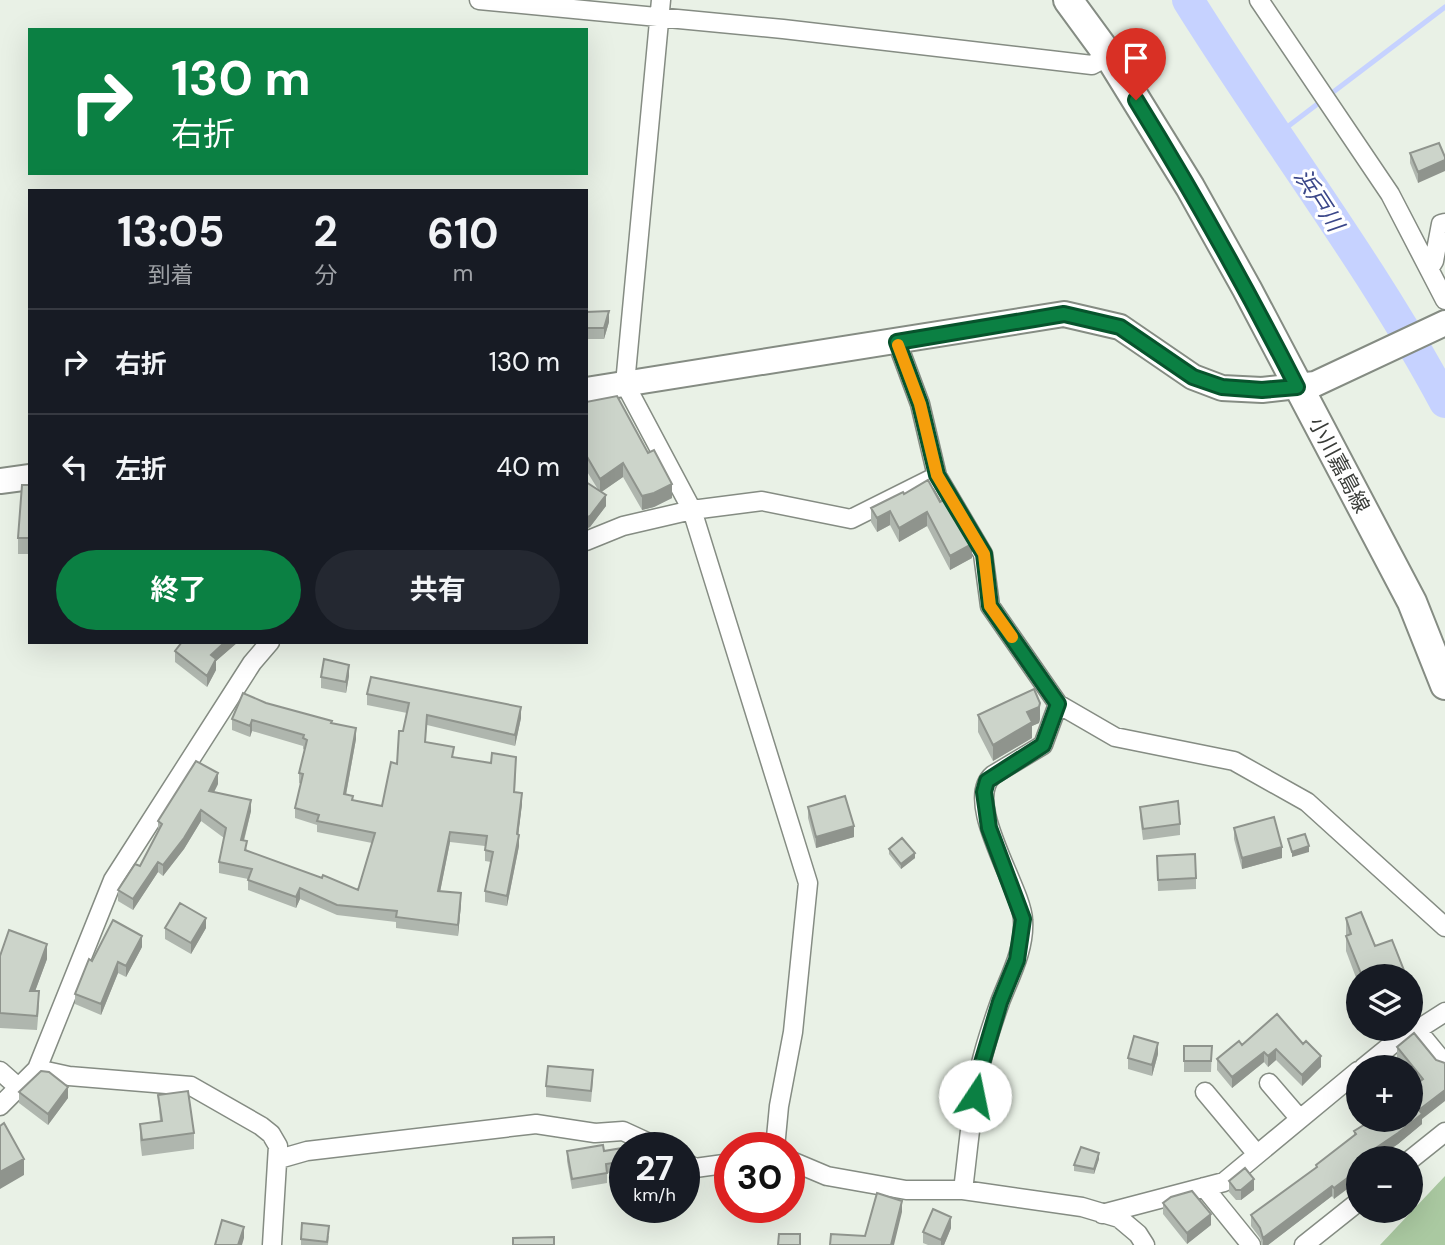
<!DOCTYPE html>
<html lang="ja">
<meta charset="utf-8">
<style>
body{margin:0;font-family:"DM Sans","Noto Sans JP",sans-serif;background:#242831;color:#f1f3f6;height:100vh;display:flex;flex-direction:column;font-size:26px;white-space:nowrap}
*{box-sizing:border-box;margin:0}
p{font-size:23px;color:#9ea1a6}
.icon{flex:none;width:38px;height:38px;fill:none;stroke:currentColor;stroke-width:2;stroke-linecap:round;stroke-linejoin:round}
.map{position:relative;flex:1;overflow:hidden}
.sheet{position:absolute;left:28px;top:189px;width:560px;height:455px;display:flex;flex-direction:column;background:#171b24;border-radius:0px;box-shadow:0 7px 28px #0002}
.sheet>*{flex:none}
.banner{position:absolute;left:28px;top:28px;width:560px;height:147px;border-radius:0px;box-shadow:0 7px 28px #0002;background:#0b8043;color:#fff;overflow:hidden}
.buttons{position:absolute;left:1346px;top:964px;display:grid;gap:14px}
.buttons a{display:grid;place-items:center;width:77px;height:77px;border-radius:50%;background:#171b24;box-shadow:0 7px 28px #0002;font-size:35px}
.speed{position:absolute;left:609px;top:1132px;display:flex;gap:14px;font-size:35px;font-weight:700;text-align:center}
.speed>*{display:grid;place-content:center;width:91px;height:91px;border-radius:50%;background:#171b24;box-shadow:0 7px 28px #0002;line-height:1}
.speed small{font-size:18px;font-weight:400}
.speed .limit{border:10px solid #d22;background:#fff;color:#111}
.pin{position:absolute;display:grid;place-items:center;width:60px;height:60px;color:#fff;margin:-72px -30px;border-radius:50% 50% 50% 0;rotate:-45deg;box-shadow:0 0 7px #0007}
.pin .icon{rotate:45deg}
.me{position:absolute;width:77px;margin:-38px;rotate:11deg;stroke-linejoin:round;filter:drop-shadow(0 0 5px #0008)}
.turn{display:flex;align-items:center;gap:24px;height:147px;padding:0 28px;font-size:32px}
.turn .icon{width:91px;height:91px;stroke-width:2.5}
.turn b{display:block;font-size:49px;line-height:60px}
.eta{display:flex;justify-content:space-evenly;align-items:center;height:119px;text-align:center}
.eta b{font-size:42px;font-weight:700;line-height:49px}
.button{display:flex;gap:14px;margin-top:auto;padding:14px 28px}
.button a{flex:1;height:80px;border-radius:42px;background:#0b8043;color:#fff;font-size:28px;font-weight:700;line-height:80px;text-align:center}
.button a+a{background:#242831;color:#f1f3f6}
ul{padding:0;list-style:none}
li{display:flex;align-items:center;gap:21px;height:105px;padding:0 28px;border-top:2px solid #363941}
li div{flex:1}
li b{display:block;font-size:26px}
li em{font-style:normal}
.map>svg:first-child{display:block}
.green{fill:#aac9a1}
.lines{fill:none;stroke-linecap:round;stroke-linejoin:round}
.stream{stroke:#c6d2ff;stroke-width:5}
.river{stroke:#c6d2ff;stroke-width:32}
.street-casing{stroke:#858c83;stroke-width:21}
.secondary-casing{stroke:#858c83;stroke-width:28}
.primary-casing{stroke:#858c83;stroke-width:32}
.street{stroke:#fff;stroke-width:18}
.secondary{stroke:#fff;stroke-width:24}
.primary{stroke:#fff;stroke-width:28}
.wall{fill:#afb6ae}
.shaded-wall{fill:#8f948d}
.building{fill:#ccd4ca;stroke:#8f948d;stroke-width:2}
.route-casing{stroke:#07532c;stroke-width:18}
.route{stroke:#0b8043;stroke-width:12}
.slow{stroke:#f59e0b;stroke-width:12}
.labels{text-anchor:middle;stroke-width:6;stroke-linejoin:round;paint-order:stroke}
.street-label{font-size:21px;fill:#393c38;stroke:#fff}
.water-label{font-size:23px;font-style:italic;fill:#3b4789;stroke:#fff}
</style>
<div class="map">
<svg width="1445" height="1245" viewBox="0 0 1445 1245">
<rect width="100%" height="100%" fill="#e9f1e6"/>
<!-- green -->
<path class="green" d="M1445,1176V1245H1380Z"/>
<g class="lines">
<!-- stream -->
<path class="stream" d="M1278,134L1445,7"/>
<!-- river -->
<path class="river" d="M1188,0C1272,135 1370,262 1445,402"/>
<defs>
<path id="street" d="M479,0L783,29L1092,65L1109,56
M661,0L625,384L692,510L808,883L793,1032L779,1106L775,1148
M1259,0L1390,194L1445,300
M1429,269L1434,261L1441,224L1445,223
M897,342L920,404L937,476L983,554L990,606L1058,704L1115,737L1234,761L1307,802L1445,927
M586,541L623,526L692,510L762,501L851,519L937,476
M1417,1030L1445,1064
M1363,1068L1406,1033L1417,1030L1445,1012
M37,1069L69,1076L191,1086L261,1126L271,1134L278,1146L272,1245
M0,1071L18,1087
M1269,1083L1300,1119
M1205,1092L1256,1153
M0,1106L37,1069L113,880L252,663L270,642
M279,1159L307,1151L536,1124L595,1133L623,1131L660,1148
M789,1160L827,1176L906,1190H963L1082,1207L1119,1218L1138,1234L1145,1245
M1410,1160L1445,1132
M684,1162L695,1168L724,1164L730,1161
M1204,1187L1251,1245
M963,1190C968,1151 971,1111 979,1073C983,1050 992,1025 1000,1002C1010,976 1025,949 1023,920C1022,888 962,802 993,775L1043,745L1058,704
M1102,1214L1224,1182L1358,1071
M1304,1245L1358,1202"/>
<path id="secondary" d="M586,390L1064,314L1120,327L1193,377L1222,388L1262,390L1315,384L1445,323
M0,481L30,477"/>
<path id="primary" d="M1068,0L1109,56L1190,187L1247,289L1412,602L1445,685"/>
</defs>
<!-- street casing -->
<use href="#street" class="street-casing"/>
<!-- secondary casing -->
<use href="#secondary" class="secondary-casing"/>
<!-- primary casing -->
<use href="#primary" class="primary-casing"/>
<!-- street -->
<use href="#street" class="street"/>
<!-- secondary -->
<use href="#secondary" class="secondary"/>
<!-- primary -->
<use href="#primary" class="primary"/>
</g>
<!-- wall -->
<path class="wall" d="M1439,143L1418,183L1410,163V153Z
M586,312L609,322L604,339H586Z
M586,402L672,498L654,507L642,510L623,477L601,492L606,506L590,527L588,528L586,527V482L599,491L586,470Z
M928,480L972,558L950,570L927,526L899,542L890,525L877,532L871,522V508L904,494Z
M30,485V554H18V538Z
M182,642H238L216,661V670L207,687L175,662V651Z
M349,676L346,693L321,688V677Z
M367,694L521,718L515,746L427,725L425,742L454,757L516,768L515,792L522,804L518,835L519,846L507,906L485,902V891L491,862L485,861V846L450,842L440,892L461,904L458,936L396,928V922L337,915L300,899L296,908L248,890V879L219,873V862L224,838L201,821L184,849L163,876L158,872L133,910L118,901V890L140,866L158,832V821L218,784L214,792L251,811L244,841L247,851L322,878L358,890L372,843L317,832V825L295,818V808L301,784L299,783V773L305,750L303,749V746L252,731L250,737L232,730V719L266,703L332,723L356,739L346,795L353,800L382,806L397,764L407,713L367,705Z
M978,715L1040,719L1039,723L1032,726V738L993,761L978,732Z
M808,807L854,837L816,848L808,818Z
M1140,807L1180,824V835L1143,840L1140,817Z
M1234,828L1282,858L1242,869L1234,839Z
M889,849L915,858L901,869L889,854Z
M1157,856L1196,878V889L1158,891Z
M1346,918L1375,946L1405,976H1358V983L1346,951Z
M165,928H206L191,954L165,939Z
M142,947L126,977L118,973L101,1015L75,1004V994L92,961Z
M0,956L47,959L35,991L39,1006L37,1030L0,1028Z
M1277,1014L1321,1067L1302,1086L1276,1060L1268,1067L1264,1062L1232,1088L1217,1070V1059L1242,1045Z
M1184,1046H1212L1211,1072H1184Z
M1397,1047L1436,1060L1422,1119V1124L1398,1144L1377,1158H1358L1334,1199L1332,1196L1268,1245H1262L1260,1238L1251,1226V1215L1316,1168V1165L1354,1136V1131L1410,1120L1417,1083L1410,1075V1068H1405L1397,1058Z
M1158,1054L1152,1076L1128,1069V1058Z
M593,1081L591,1102L546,1097V1086Z
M19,1092L68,1098L48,1125L19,1103Z
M158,1095L194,1133V1149L142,1156L140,1140V1124L160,1121Z
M625,1148V1171L607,1173V1183L572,1189L567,1161V1151H604Z
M1099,1159L1094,1174L1074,1171V1165Z
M1229,1181L1254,1190L1241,1200H1236L1229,1192Z
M1163,1203L1211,1225L1187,1244L1163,1214Z
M951,1228L944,1245H928L923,1243V1232Z
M329,1236L328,1245H301V1239Z"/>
<!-- shaded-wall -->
<path class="shaded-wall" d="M1445,160V171L1418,183V172Z
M609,311V322L604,339V328Z
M623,463V477L600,493V479Z
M672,484V498L654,507L642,510V496Z
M606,495V506L590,527L588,528V517Z
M890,511V525L877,532V518Z
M927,512V526L899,542V528Z
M972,544V558L950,570V556Z
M225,642H238L216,661V670L207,687V676L211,655Z
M349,665V676L346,693V682Z
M1040,703V719L1039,723L1032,726V738L993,761V745L1027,712Z
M521,707V718L515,746V735Z
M252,720V731L250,737V726Z
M356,728V739L344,805V794Z
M218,773V784L209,802V791Z
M522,793V804L517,845V834Z
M251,800V811L241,851V840Z
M201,810V821L184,849L163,876V865Z
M854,826V837L816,848V837Z
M450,832V842L438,902V891Z
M519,835V846L507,906V896Z
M1309,846V852L1292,857V852Z
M1282,847V858L1242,869V858Z
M915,853V858L901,869V864Z
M158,862V872L133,910V899Z
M300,888V899L296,908V897Z
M461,893V904L458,936V925Z
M206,918V928L191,954V943Z
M142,936V947L126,977V966Z
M47,944V959L30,1005V991Z
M118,962V973L101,1015V1004Z
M1158,1043V1054L1152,1076V1065Z
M1276,1049V1060L1268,1067V1056Z
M1264,1052V1062L1232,1088V1077Z
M1321,1056V1067L1302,1086V1075Z
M68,1087V1098L48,1125V1114Z
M1445,1090V1101L1422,1119V1124L1398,1144L1377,1158H1361Z
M1099,1153V1159L1094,1174V1169Z
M24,1159V1175L0,1189V1172Z
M1358,1170V1181L1334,1199V1188Z
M1254,1179V1190L1241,1200V1190Z
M1332,1186V1196L1268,1245H1263V1238Z
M902,1201V1212L894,1245H891Z
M1211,1214V1225L1187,1244V1233Z
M951,1217V1228L944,1245H941V1240Z
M244,1227V1238L242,1245H238Z"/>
<!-- building -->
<path class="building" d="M1439,143L1445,157V160L1418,172L1410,153Z
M609,311L604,328H586V312Z
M617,396L648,453L654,450L672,484L654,493L642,496L623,463L600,479L586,455V402Z
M928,480L940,502L946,499L972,544L950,556L927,512L899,528L890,511L877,518L871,508L903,492L904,494Z
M586,482L606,495L590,516L588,517L586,516Z
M22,485H30V538H18Z
M182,642H225L211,655L216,659L207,676L175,651Z
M324,659L349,665L346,682L321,677Z
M371,677L521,707L515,735L427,715L425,742L454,747L452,757L491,763L492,753L516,757L514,792L522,793L517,834L519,835L507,896L485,891L493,852L485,850L487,836L450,832L438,891L461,893L458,925L396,917L397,911L337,905L300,888L296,897L248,880L252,869L219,862L226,828L201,810L184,838L163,865L158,862L133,899L118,890L135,864L140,866L162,824L158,821L196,761L218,773L209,791L251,800L241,840L247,841L245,850L322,878L323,875L358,890L375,833L317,821L319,815L295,808L303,774L299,773L307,740L303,738L304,735L252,720L250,726L232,719L243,693L266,703L332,721L331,723L356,728L344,794L353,796L352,800L382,806L391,762L397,764L399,731H403L409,703L367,694Z
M1034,689L1040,703L1039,707L1027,712L1032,722L993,745L978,715Z
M845,796L854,826L816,837L808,807Z
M1178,801L1180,824L1143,829L1140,807Z
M1274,817L1282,847L1242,858L1234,828Z
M1305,834L1309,846L1292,852L1288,839Z
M902,838L915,853L901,864L889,849Z
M1195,854L1196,878L1158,880L1157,856Z
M180,903L206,918L191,943L165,928Z
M1361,912L1375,946L1392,940L1405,973L1396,976H1362L1346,936L1351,934L1346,918Z
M113,920L142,936L126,966L118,962L101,1004L75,994L89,959L92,961Z
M9,930L47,944L30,991H39L37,1016L0,1013V956Z
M1277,1014L1303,1044L1306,1041L1321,1056L1302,1075L1276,1049L1268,1056L1264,1052L1232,1077L1217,1059L1239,1041L1242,1045Z
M1414,1033L1436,1060L1445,1063V1090L1419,1110L1422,1114L1398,1133L1361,1158H1358V1170L1334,1188L1332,1186L1263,1238L1260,1228L1251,1215L1317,1167L1316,1165L1356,1134L1354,1131L1372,1120H1410V1089L1423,1079L1397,1047Z
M1134,1036L1158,1043L1152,1065L1128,1058Z
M1184,1046H1212L1211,1061H1184Z
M548,1066L593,1070L591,1091L546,1086Z
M41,1071L49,1072L68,1087L48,1114L19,1092Z
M188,1091L194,1133L142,1140L140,1124L162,1121L158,1095Z
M4,1123L24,1159L0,1172V1126Z
M646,1144L647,1148H625V1161L606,1164L607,1173L572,1179L567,1151L603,1145L604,1151Z
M1081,1147L1099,1153L1094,1169L1074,1165Z
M1245,1168L1254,1179L1241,1190H1236L1229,1181Z
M1192,1191L1211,1214L1187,1233L1163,1203L1171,1197Z
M877,1193L902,1201L891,1245H830L831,1234L865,1236Z
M933,1209L951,1217L941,1240L923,1232Z
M222,1220L244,1227L238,1245H215Z
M302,1223L329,1226L327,1242L301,1239Z
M779,1234H800V1245H778Z
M554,1237V1245H513V1238Z"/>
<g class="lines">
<defs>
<path id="route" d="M975,1096L979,1073L1000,1002L1017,960L1023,919L989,828L984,792L987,781L1043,745L1058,704L990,606L984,554L937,475L920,404L897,342L1064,314L1120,327L1193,377L1222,387L1262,390L1297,387C1247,289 1194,194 1136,100"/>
</defs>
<!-- route casing -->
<use href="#route" class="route-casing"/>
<!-- route -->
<use href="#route" class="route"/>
<!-- slow -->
<path class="slow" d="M898,345L920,404L937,475L984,554L990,606L1012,637"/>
</g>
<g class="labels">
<!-- street labels -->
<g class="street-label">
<text transform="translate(1339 465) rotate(62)" y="7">小川嘉島線</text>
</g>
<!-- water labels -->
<g class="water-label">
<text transform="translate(1319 200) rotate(57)" y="8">浜戸川</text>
</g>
</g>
</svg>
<div class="buttons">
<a><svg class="icon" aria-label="layers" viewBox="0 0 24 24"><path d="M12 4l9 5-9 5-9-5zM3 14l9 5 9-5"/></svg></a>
<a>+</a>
<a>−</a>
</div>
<div class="speed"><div>27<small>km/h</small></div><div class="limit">30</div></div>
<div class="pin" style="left:1136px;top:100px;background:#d93025"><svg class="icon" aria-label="arrive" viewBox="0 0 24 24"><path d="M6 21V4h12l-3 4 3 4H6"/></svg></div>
<svg class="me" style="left:975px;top:1096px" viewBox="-20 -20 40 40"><circle r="19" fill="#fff"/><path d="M0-13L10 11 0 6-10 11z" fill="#0b8043"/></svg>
<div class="banner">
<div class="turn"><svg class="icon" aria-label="right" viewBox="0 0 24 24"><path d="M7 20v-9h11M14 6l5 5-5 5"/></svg><div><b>130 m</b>右折</div></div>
</div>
<section class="sheet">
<div class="eta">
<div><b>13:05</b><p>到着</p></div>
<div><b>2</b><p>分</p></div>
<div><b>610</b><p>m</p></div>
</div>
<ul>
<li><svg class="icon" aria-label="right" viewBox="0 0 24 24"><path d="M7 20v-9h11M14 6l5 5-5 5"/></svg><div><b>右折</b></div><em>130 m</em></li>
<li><svg class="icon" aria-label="left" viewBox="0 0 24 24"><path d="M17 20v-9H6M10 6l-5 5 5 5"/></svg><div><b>左折</b></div><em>40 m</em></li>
</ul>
<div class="button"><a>終了</a><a>共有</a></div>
</section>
</div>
